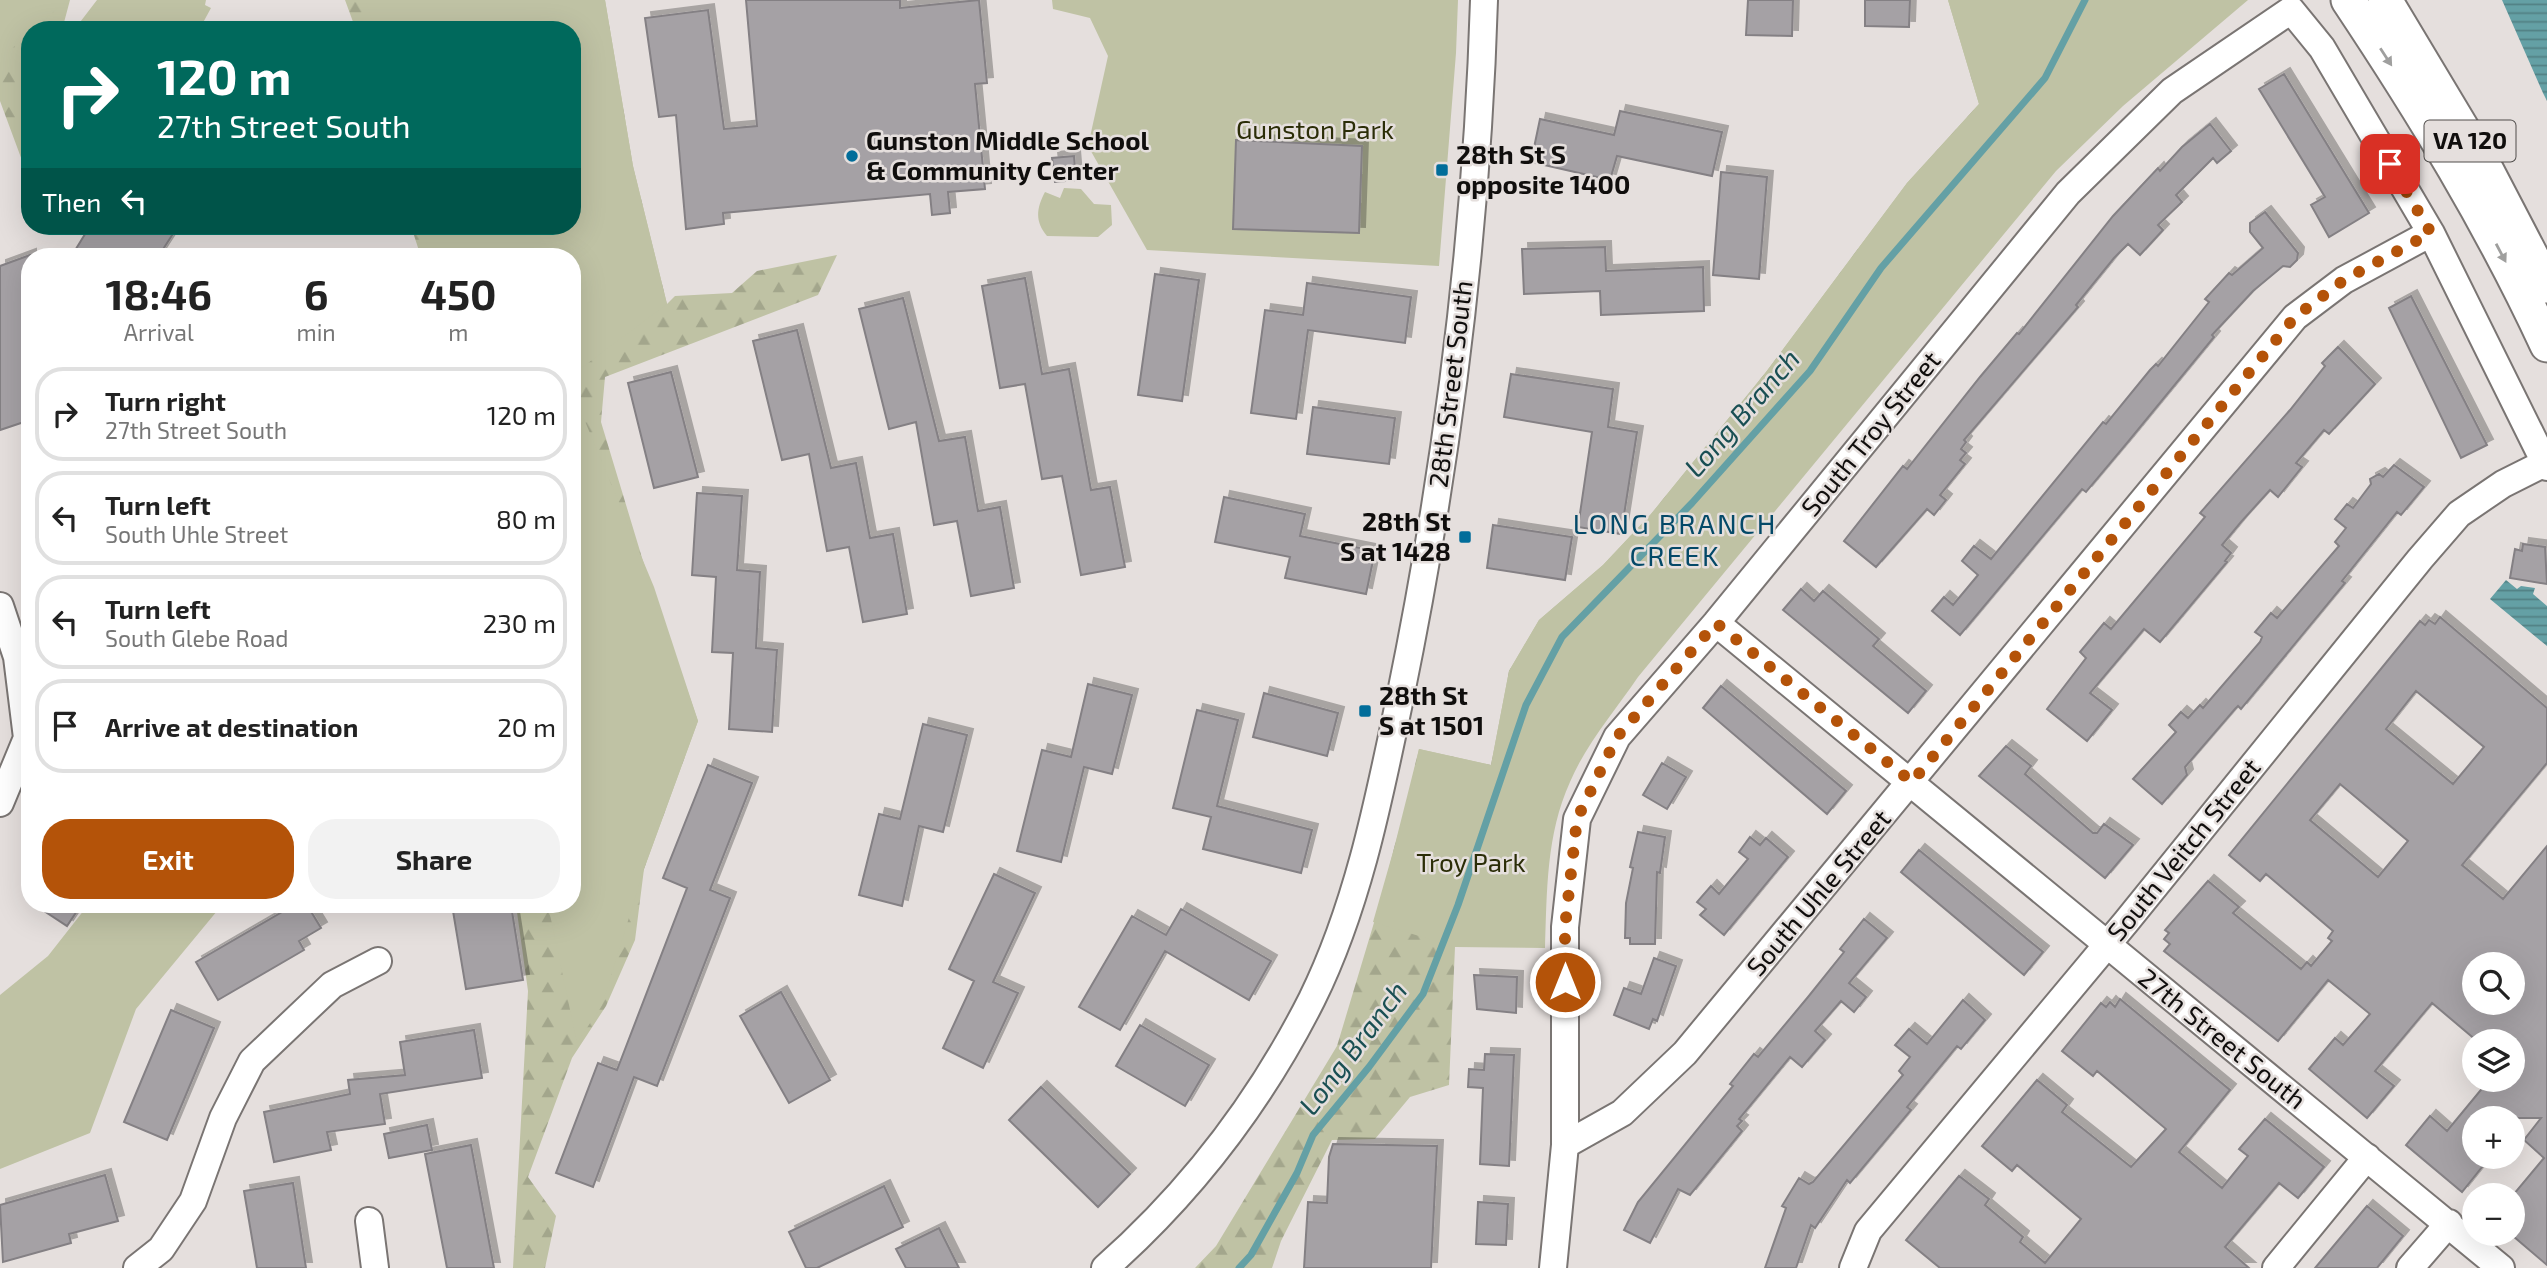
<!DOCTYPE html>
<meta charset="utf-8">
<style>
body{margin:0;font-family:"Exo 2",sans-serif;background:#f2f2f2;color:#222;height:100vh;display:flex;flex-direction:column;font-size:26px;white-space:nowrap}
*{box-sizing:border-box;margin:0}
p{font-size:23px;color:#767676}
.icon{flex:none;width:38px;height:38px;fill:none;stroke:currentColor;stroke-width:2;stroke-linecap:round;stroke-linejoin:round}
.map{position:relative;flex:1;overflow:hidden}
.side{position:absolute;left:21px;top:248px;width:560px;height:665px;display:flex;flex-direction:column;background:#fff;border-radius:28px;box-shadow:0 7px 28px #0002}
.side>*{flex:none}
.banner{position:absolute;left:21px;top:21px;width:560px;height:214px;border-radius:28px;box-shadow:0 7px 28px #0002;background:#00695c;color:#fff;overflow:hidden}
.controls{position:absolute;left:2462px;top:952px;display:grid;gap:14px}
.controls a{display:grid;place-items:center;width:63px;height:63px;border-radius:50%;background:#fff;box-shadow:0 7px 28px #0002;font-size:35px}
.pin{position:absolute;display:grid;place-items:center;width:60px;height:60px;color:#fff;margin:-30px;border-radius:14px;box-shadow:0 4px 10px #0006}
.me{position:absolute;width:77px;margin:-38px;rotate:0deg;stroke-linejoin:round;filter:drop-shadow(0 0 5px #0008)}
.turn{display:flex;align-items:center;gap:24px;height:147px;padding:0 21px;font-size:32px}
.turn .icon{width:91px;height:91px;stroke-width:2.5}
.turn b{display:block;font-size:49px;line-height:60px}
.then{display:flex;align-items:center;height:66px;padding:0 21px;background:#0003;gap:14px;font-size:26px}
.eta{display:flex;justify-content:space-evenly;align-items:center;height:119px;text-align:center}
.eta b{font-size:42px;font-weight:700;line-height:49px}
.button{display:flex;gap:14px;margin-top:auto;padding:14px 21px}
.button a{flex:1;height:80px;border-radius:28px;background:#b45309;color:#fff;font-size:28px;font-weight:700;line-height:80px;text-align:center}
.button a+a{background:#f2f2f2;color:#222}
ul{padding:0;list-style:none}
li{display:flex;align-items:center;gap:21px;height:94px;margin:0 14px 10px;padding:0 7px;border:4px solid #e0e0e0;border-radius:28px}
li div{flex:1}
li b{display:block;font-size:26px}
li em{font-style:normal}
.map>svg:first-child{display:block}
.forest{fill:url(#forest-firs)}
.green{fill:#bfc2a4}
.water{fill:url(#water-rules)}
.lines{fill:none;stroke-linecap:round;stroke-linejoin:round}
.stream{stroke:#64a0a5;stroke-width:7}
.building{fill:#a5a1a5;stroke:#848084;stroke-width:2;fill-rule:evenodd;filter:url(#shadow)}
.minor-casing{stroke:#7a7573;stroke-width:30}
.major-casing{stroke:#7a7573;stroke-width:37}
.minor{stroke:#fff;stroke-width:26}
.major{stroke:#fff;stroke-width:33}
.oneway{fill:#9f9f9e}
.route{stroke:#b45309;stroke-width:12;stroke-dasharray:0 21.6}
.poi-dot{fill:#016d9a;stroke:#e5dfdd;stroke-width:2.5}
.labels{text-anchor:middle;stroke-width:5;stroke-linejoin:round;paint-order:stroke}
.shield{fill:#e5dfdd;stroke:#504d4b;stroke-width:2}
.shield-label{font-size:24px;font-weight:bold;fill:#100e0d}
.park-label{font-size:26px;fill:#2b2d07;stroke:#e5dfdd}
.poi-label{font-size:26px;font-weight:bold;fill:#100e0d;stroke:#e5dfdd;text-anchor:start}
.street-label{font-size:26px;fill:#100e0d;stroke:#e5dfdd}
.water-label{font-size:28px;font-style:italic;fill:#194f53;stroke:#e5dfdd}
.neighbourhood-label{font-size:28px;letter-spacing:2px;fill:#044968;stroke:#e5dfdd}
</style>
<div class="map">
<svg width="2547" height="1268" viewBox="0 0 2547 1268">
<defs>
<pattern id="forest-firs" width="22" height="20" patternUnits="userSpaceOnUse" patternTransform="scale(1.75)"><rect width="22" height="20" fill="#bfc2a4"/><path d="M5 1l3.5 6h-7zM16 11l3.5 6h-7z" fill="#a3a68c"/></pattern>
<pattern id="water-rules" width="6" height="5" patternUnits="userSpaceOnUse" patternTransform="scale(1.75)"><rect width="6" height="5" fill="#64a0a5"/><path d="M0 2.5h6" fill="none" stroke="#518185"/></pattern>
<filter id="shadow"><feDropShadow dx="6" dy="-6" stdDeviation="0" flood-color="#0004"/></filter>
</defs>
<rect width="100%" height="100%" fill="#e5dfdd"/>
<!-- forest -->
<path class="forest" d="M0,0H70L62,30H30V182L0,101Z
M345,0H605L633,166L667,304L675,296L732,293L757,271L837,255L818,295L605,377L601,422L643,561L698,721L644,869L635,940L606,1006L572,1058L528,1177L556,1216L545,1268H513L528,991L516,905H572V257H421L411,226H572V30H356Z
M1948,0L2066,76L1996,243L1950,298L1891,290L1697,542L1500,902L1455,947L1449,1085L1410,1097L1375,1139L1332,1140L1281,1241L1272,1268H1195L1216,1246L1337,1046L1382,896L1419,749L1491,765L1509,671L1539,620L1603,565L1651,514L1766,372L1907,183L1979,104Z"/>
<!-- green -->
<path class="green" d="M0,0H67L0,59Z
M97,0H206L205,5L211,8L199,30H74Z
M365,0H605L633,166L667,304L572,375V257H429L424,226H572V30H375Z
M1052,0H1458L1456,53L1439,266L1147,250L1088,146L1108,56L1090,18L1053,9Z
M1948,0H2248L2123,106L2056,171L1638,677C1615,711 1586,744 1570,782C1546,835 1547,891 1545,948L1455,947L1373,922L1407,803L1419,749L1491,765L1509,671L1539,620L1603,565L1651,514L1766,372L1907,183L1979,104Z
M1064,188L1081,189L1094,204L1111,205L1112,225L1098,237L1047,236C1035,222 1036,209 1045,192L1060,198Z
M572,390L654,587L698,721L644,869L602,1005L577,1043L548,905H572Z
M88,905H222L136,1009L90,1133L0,1169V995L48,956Z"/>
<!-- water -->
<path class="water" d="M2502,0H2547V101L2543,93Z
M2506,580L2517,589L2521,586L2535,588L2533,594L2547,606V646L2490,599Z"/>
<g class="lines">
<!-- stream -->
<path class="stream" d="M1239,1268L1251,1255L1297,1173L1313,1135L1369,1067L1423,994L1458,905L1526,705L1562,637L1692,503L1810,371L1881,268L2045,78L2085,0"/>
</g>
<!-- building -->
<path class="building" d="M746,0H900V8L979,0L987,83L975,84L985,189L948,192L950,213L932,215L930,194L723,213L724,224L686,229L676,115L659,117L645,18L708,10L724,129L757,126Z
M1748,0H1793L1792,36L1746,35Z
M1865,0H1910L1909,27L1865,26Z
M2284,74L2369,213L2329,237L2311,205L2325,197L2259,89Z
M1620,111L1722,132L1712,176L1617,156L1610,180L1531,162L1540,119L1614,135Z
M2210,124L2231,151L2217,163L2213,158L2176,195L2182,202L2158,225L2163,230L2140,255L2128,244L2114,258L2076,305L2078,307L1964,440L1966,442L1961,449L1966,453L1960,460L1965,464L1940,495L1946,500L1934,515L1927,509L1876,567L1844,541L1903,466L1907,469L1980,377L2017,333L2019,334L2113,216L2158,168L2160,171L2182,147Z
M1236,140L1362,146L1359,233L1233,229Z
M1074,156L1076,180L1055,182L1052,158Z
M1721,172L1767,177L1759,279L1713,275Z
M2265,212L2298,253L2297,260L2290,267L2283,266L2253,291L2212,335L2214,337L2127,443L2086,492L2082,489L1960,635L1932,611L1944,597L1953,605L1978,575L1962,561L1974,546L1991,559L2103,422L2106,424L2150,370L2156,364L2158,366L2209,302L2205,299L2229,273L2232,275L2263,248L2250,232V223Z
M90,226H178L158,257H71Z
M1605,247L1606,271L1703,267L1704,311L1601,315L1600,291L1524,294L1522,249Z
M30,255V420L0,430V266Z
M1155,274L1199,280L1182,401L1138,395Z
M1025,278L1042,374L1069,369L1091,490L1110,487L1125,567L1081,575L1062,476L1042,479L1025,384L1000,388L982,286Z
M1307,283L1411,297L1405,343L1308,330L1296,419L1251,413L1265,310L1303,315Z
M2411,296L2487,445L2461,458L2389,308Z
M903,298L939,441L965,437L978,511L1000,507L1014,588L971,596L957,521L934,525L916,422L889,429L859,309Z
M797,330L831,468L856,463L870,538L893,534L907,614L863,622L849,547L827,551L809,454L782,460L753,341Z
M2338,347L2375,384L2329,434L2324,430L2296,463L2302,467L2278,497L2270,490L2241,522L2222,545L2231,553L2225,561L2227,562L2160,642L2144,629L2090,693L2112,710L2087,741L2047,709L2086,658L2080,652L2104,623L2111,629L2205,517L2200,513L2290,410L2325,366L2322,363Z
M671,372L698,477L654,488L628,383Z
M1511,374L1613,389L1608,427L1637,432L1621,534L1578,527L1592,432L1504,417Z
M1313,407L1395,418L1389,464L1307,454Z
M2394,465L2424,487L2401,515L2397,512L2342,581L2345,583L2241,709L2238,706L2235,709L2185,767L2187,775L2162,804L2133,779L2176,732L2169,725L2181,712L2188,718L2200,705L2203,708L2260,642L2262,637L2255,632L2271,613L2277,618L2339,546L2335,542L2346,528L2335,519L2347,504L2353,508L2371,484L2370,479L2379,474L2383,477Z
M697,493L742,496L737,570L760,572L756,648L777,650L772,732L729,729L733,653L712,652L716,577L692,575Z
M1224,497L1305,514L1300,536L1375,551L1366,594L1285,578L1290,557L1215,542Z
M1493,525L1572,537L1565,580L1487,568Z
M2523,544L2545,547L2547,584L2510,578L2515,549L2522,551Z
M1801,589L1814,601L1823,591L1879,639L1873,646L1926,691L1908,713L1783,610Z
M2440,617L2547,708V763L2462,865L2503,899L2547,846V1265L2513,1236V1195L2544,1158L2524,1140L2541,1118H2474V1157L2486,1162L2462,1192L2406,1145L2430,1116L2447,1131L2489,1080H2513V1041H2477L2432,1003L2375,1071L2394,1086L2367,1118L2309,1069L2335,1038L2343,1045L2370,1014L2328,980L2278,1041L2164,951L2170,944L2164,939L2169,933L2165,930L2208,881L2239,907L2233,913L2301,969L2307,962L2311,966L2332,941L2328,938L2333,931L2266,874L2260,881L2229,855L2420,621L2425,625L2429,620L2435,624ZM2416,691L2484,747L2453,784L2386,729ZM2340,784L2408,841L2378,877L2310,820ZM2474,964H2513V1003H2474Z
M1088,684L1132,695L1112,774L1084,767L1061,862L1017,851L1042,750L1071,757Z
M1721,686L1846,791L1827,814L1703,708Z
M1264,693L1338,713L1327,756L1253,737Z
M1197,710L1238,720L1217,806L1312,830L1301,873L1203,849L1211,817L1173,808Z
M923,724L967,735L943,832L919,826L902,906L859,895L879,814L900,819Z
M2006,746L2031,766L2025,774L2093,833H2097L2104,824L2133,845L2105,878L1979,776Z
M1662,763L1686,777L1667,809L1643,795Z
M708,765L752,783L710,890L730,898L657,1086L634,1077L593,1187L556,1173L598,1063L617,1070L687,888L663,878Z
M1638,832L1665,837L1660,873L1657,872L1655,944H1630V938H1625L1626,903L1633,868L1630,867Z
M1750,837L1760,845L1766,838L1788,857L1724,935L1700,915L1706,909L1697,902L1711,886L1719,894L1748,859L1739,852Z
M1919,850L2043,952L2024,975L1901,872Z
M994,874L1035,893L993,982L1018,993L983,1068L943,1048L974,981L949,969Z
M35,905H81L67,926Z
M277,905H307L321,928L299,941L304,950L218,1000L196,962L282,912Z
M452,905H511L523,980L466,989Z
M1181,909L1271,961L1249,1000L1165,951L1120,1030L1079,1007L1132,916L1166,935Z
M1864,919L1887,938L1849,983L1866,997L1854,1012L1841,1001L1815,1031L1825,1040L1802,1067L1790,1057L1739,1119L1742,1121L1737,1126L1742,1131L1690,1195L1678,1189L1650,1243L1624,1230L1638,1202L1733,1086L1730,1084L1754,1054L1758,1057L1808,997L1844,952L1840,949Z
M1654,958L1676,966L1657,1021L1653,1019L1649,1029L1614,1015L1624,988L1641,994Z
M1474,975L1517,977L1516,1013L1477,1009Z
M781,992L830,1080L789,1103L740,1016Z
M2120,999L2230,1090L2179,1152L2222,1188L2248,1156L2239,1149L2265,1119L2324,1167L2298,1198L2279,1183L2225,1247L2249,1268H1940L1906,1240L1959,1176L1989,1199L1985,1205L2023,1237L2020,1242L2045,1263L2081,1219L2017,1165L2012,1171L1982,1146L2037,1080L2067,1105L2062,1112L2131,1167L2166,1129L2097,1071L2093,1076L2062,1051L2101,1003L2106,1007L2110,1002L2115,1007Z
M1963,1000L1985,1020L1961,1049L1957,1046L1907,1107L1911,1110L1850,1183L1847,1180L1815,1228L1811,1225L1796,1268H1765L1786,1208L1782,1206L1799,1178L1809,1184L1813,1182L1903,1075L1899,1071L1910,1057L1895,1045L1909,1029L1927,1044Z
M171,1010L214,1028L167,1140L124,1122Z
M1140,1025L1209,1065L1185,1106L1116,1066Z
M474,1030L482,1078L380,1094L385,1124L327,1132L331,1150L274,1162L264,1112L350,1094L348,1080L405,1075L400,1042Z
M1485,1054L1514,1055L1509,1166L1480,1164L1483,1088L1468,1087L1469,1069L1484,1070Z
M1041,1087L1130,1174L1098,1207L1009,1120Z
M427,1125L432,1150L389,1158L384,1134Z
M1333,1144L1437,1146L1431,1268H1304L1308,1202L1327,1203L1329,1157Z
M471,1145L494,1268H447L425,1154Z
M105,1175L118,1221L69,1234L71,1243L3,1262L0,1205Z
M293,1183L306,1268H257L244,1191Z
M884,1186L903,1227L817,1268H806L789,1232Z
M1478,1202L1508,1204L1506,1245L1476,1244Z
M2367,1206L2403,1236L2377,1268H2315Z
M939,1228L959,1268H906L896,1249Z"/>
<g class="lines">
<defs>
<path id="minor" d="M0,606L17,657L27,738L0,803
M1716,623L2501,1268
M1565,1145L1622,1113L1685,1053L2295,317L2344,280L2431,233
M369,1221L375,1268
M137,1268L161,1249L193,1201L223,1118L252,1061L332,985L378,961
M1105,1268C1191,1192 1260,1102 1312,999C1358,906 1379,799 1400,698C1447,469 1477,234 1484,0
M1553,1268L1565,1145V927L1577,819L1617,737L1716,623L2068,193L2172,91L2291,10L2322,48L2431,233L2547,467
M1853,1268L1868,1231L2126,922L2420,559L2459,514L2503,484L2545,463
M2276,1268L2367,1157
M2410,1268L2449,1223"/>
<path id="major" d="M2348,0C2422,111 2491,224 2547,345
M2385,0L2484,165L2547,286"/>
</defs>
<!-- minor casing -->
<use href="#minor" class="minor-casing"/>
<!-- major casing -->
<use href="#major" class="major-casing"/>
<!-- minor -->
<use href="#minor" class="minor"/>
<!-- major -->
<use href="#major" class="major"/>
</g>
<!-- one-way arrows -->
<defs><path id="oneway-solid" d="M-6-.8H1V-3.2L6.5 0L1 3.2V.8H-6Z" transform="scale(1.75)"/></defs>
<g class="oneway">
<use href="#oneway-solid" transform="translate(2386 57) rotate(57)"/>
<use href="#oneway-solid" transform="translate(2501 253) rotate(62)"/>
</g>
<g class="lines">
<!-- route -->
<path class="route" d="M1565,982V927L1577,819L1617,737L1716,623L1912,782L2295,317L2344,280L2431,233L2390,164"/>
</g>
<!-- markers -->
<g class="poi-dot">
<circle cx="852" cy="156" r="7"/>
<rect x="1435" y="163" width="14" height="14" rx="3.5"/>
<rect x="1458" y="530" width="14" height="14" rx="3.5"/>
<rect x="1358" y="704" width="14" height="14" rx="3.5"/>
</g>
<g class="labels">
<!-- shield labels -->
<rect class="shield" x="2424.5" y="120.5" width="91" height="41" rx="5"/>
<g class="shield-label">
<text x="2470" y="149">VA 120</text>
</g>
<!-- park labels -->
<g class="park-label">
<text x="1315" y="139">Gunston Park</text>
<text x="1471" y="872">Troy Park</text>
</g>
<!-- poi labels -->
<g class="poi-label">
<text x="866" y="150">Gunston Middle School<tspan x="866" dy="30">&amp; Community Center</tspan></text>
<text x="1456" y="164">28th St S<tspan x="1456" dy="30">opposite 1400</tspan></text>
<text x="1451" y="531" text-anchor="end">28th St<tspan x="1451" dy="30">S at 1428</tspan></text>
<text x="1379" y="705">28th St<tspan x="1379" dy="30">S at 1501</tspan></text>
</g>
<!-- street labels -->
<g class="street-label">
<text transform="translate(1451 384) rotate(-83)" y="9">28th Street South</text>
<text transform="translate(1871 434) rotate(-51)" y="9">South Troy Street</text>
<text transform="translate(2184 850) rotate(-51)" y="9">South Veitch Street</text>
<text transform="translate(1819 893) rotate(-50)" y="9">South Uhle Street</text>
<text transform="translate(2222 1039) rotate(39)" y="9">27th Street South</text>
</g>
<!-- water labels -->
<g class="water-label">
<text transform="translate(1742 413) rotate(-49)" y="10">Long Branch</text>
<text transform="translate(1353 1048) rotate(-53)" y="10">Long Branch</text>
</g>
<!-- neighbourhood labels -->
<g class="neighbourhood-label">
<text x="1675" y="534">LONG BRANCH<tspan x="1675" dy="32">CREEK</tspan></text>
</g>
</g>
</svg>
<div class="controls">
<a><svg class="icon" aria-label="search" viewBox="0 0 24 24"><circle cx="10" cy="10" r="6"/><path d="M15 15l6 6"/></svg></a>
<a><svg class="icon" aria-label="layers" viewBox="0 0 24 24"><path d="M12 4l9 5-9 5-9-5zM3 14l9 5 9-5"/></svg></a>
<a>+</a>
<a>−</a>
</div>
<div class="pin" style="left:2390px;top:164px;background:#d93025"><svg class="icon" aria-label="arrive" viewBox="0 0 24 24"><path d="M6 21V4h12l-3 4 3 4H6"/></svg></div>
<svg class="me" style="left:1565px;top:982px" viewBox="-20 -20 40 40"><circle r="17" fill="#b45309" stroke="#fff" stroke-width="3"/><path d="M0-11L8 9 0 5-8 9z" fill="#fff"/></svg>
<div class="banner">
<div class="turn"><svg class="icon" aria-label="right" viewBox="0 0 24 24"><path d="M7 20v-9h11M14 6l5 5-5 5"/></svg><div><b>120 m</b>27th Street South</div></div>
<div class="then">Then<svg class="icon" aria-label="left" viewBox="0 0 24 24"><path d="M17 20v-9H6M10 6l-5 5 5 5"/></svg></div>
</div>
<section class="side">
<div class="eta">
<div><b>18:46</b><p>Arrival</p></div>
<div><b>6</b><p>min</p></div>
<div><b>450</b><p>m</p></div>
</div>
<ul>
<li><svg class="icon" aria-label="right" viewBox="0 0 24 24"><path d="M7 20v-9h11M14 6l5 5-5 5"/></svg><div><b>Turn right</b><p>27th Street South</p></div><em>120 m</em></li>
<li><svg class="icon" aria-label="left" viewBox="0 0 24 24"><path d="M17 20v-9H6M10 6l-5 5 5 5"/></svg><div><b>Turn left</b><p>South Uhle Street</p></div><em>80 m</em></li>
<li><svg class="icon" aria-label="left" viewBox="0 0 24 24"><path d="M17 20v-9H6M10 6l-5 5 5 5"/></svg><div><b>Turn left</b><p>South Glebe Road</p></div><em>230 m</em></li>
<li><svg class="icon" aria-label="arrive" viewBox="0 0 24 24"><path d="M6 21V4h12l-3 4 3 4H6"/></svg><div><b>Arrive at destination</b></div><em>20 m</em></li>
</ul>
<div class="button"><a>Exit</a><a>Share</a></div>
</section>
</div>
